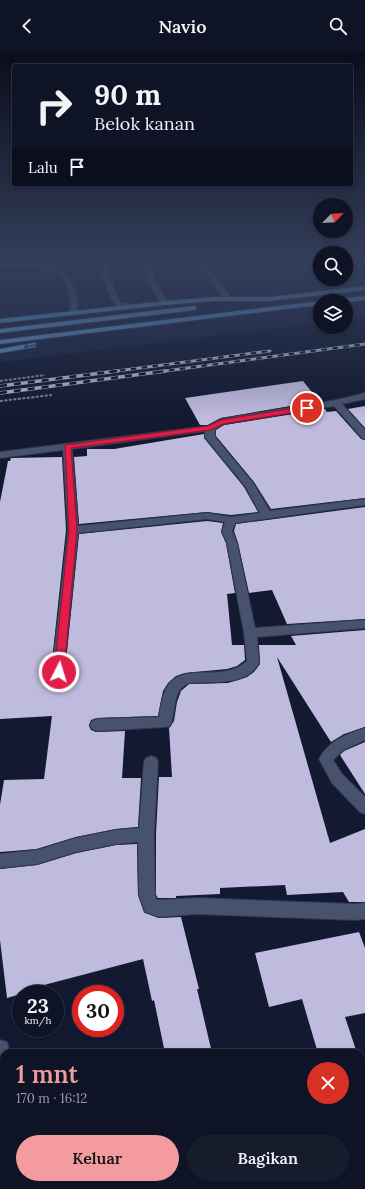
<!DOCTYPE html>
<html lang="id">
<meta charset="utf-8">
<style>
body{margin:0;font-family:Lora,serif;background:#171c2d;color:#f1f3f6;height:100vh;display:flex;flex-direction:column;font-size:15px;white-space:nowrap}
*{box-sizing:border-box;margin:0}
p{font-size:13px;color:#9b9ea7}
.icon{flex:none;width:22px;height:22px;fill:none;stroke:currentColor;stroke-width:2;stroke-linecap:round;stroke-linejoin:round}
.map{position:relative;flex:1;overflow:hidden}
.details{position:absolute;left:0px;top:997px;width:365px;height:140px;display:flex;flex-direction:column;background:#0e1325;border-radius:12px 12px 0 0;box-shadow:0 2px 6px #0003,0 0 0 1px #2e3242}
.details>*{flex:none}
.top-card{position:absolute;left:12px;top:12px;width:341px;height:122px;border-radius:4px;box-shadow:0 2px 6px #0003,0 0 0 1px #2e3242;background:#0e1325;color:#f1f3f6;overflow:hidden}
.needle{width:26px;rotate:65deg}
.controls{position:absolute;left:313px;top:146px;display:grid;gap:8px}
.controls a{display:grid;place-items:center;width:40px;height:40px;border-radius:50%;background:#0e1325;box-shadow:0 2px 6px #0003,0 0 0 1px #2e3242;font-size:20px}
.speed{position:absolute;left:12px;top:933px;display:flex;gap:8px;font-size:20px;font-weight:700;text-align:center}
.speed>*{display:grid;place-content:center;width:52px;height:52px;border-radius:50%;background:#0e1325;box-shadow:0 2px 6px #0003,0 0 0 1px #2e3242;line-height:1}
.speed small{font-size:10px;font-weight:400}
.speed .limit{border:6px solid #d22;background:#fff;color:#111}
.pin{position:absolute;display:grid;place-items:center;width:34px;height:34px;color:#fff;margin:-17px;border:2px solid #fff;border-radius:50%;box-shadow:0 1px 4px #0007}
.me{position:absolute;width:44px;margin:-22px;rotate:5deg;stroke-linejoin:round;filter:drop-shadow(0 0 3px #0008)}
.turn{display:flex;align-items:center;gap:14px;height:84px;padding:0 16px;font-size:18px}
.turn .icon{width:52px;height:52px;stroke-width:2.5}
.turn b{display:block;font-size:28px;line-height:34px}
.then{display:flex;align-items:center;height:38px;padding:0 16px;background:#0003;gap:8px;font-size:15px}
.round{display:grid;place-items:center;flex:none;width:42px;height:42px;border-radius:21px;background:#171c2d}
.head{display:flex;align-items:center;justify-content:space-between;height:68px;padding:0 16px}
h1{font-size:24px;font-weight:600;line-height:30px;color:#f49b9f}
.primary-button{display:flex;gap:8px;margin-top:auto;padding:8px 16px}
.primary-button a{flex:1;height:46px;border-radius:24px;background:#f49b9f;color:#111;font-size:16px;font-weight:600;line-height:46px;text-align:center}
.primary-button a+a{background:#171c2d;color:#f1f3f6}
header{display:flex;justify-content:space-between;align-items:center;height:52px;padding:0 16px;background:#0e1325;font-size:18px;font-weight:600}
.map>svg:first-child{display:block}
.built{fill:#1a2341}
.building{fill:#bfbbde}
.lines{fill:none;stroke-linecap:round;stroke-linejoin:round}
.minor-casing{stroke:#323548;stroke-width:2}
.major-casing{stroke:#323548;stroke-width:2}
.path-far1{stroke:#7c8297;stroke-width:1.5;stroke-dasharray:2.5 1;stroke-linecap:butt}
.path{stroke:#7c8297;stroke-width:2;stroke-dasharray:3 1.5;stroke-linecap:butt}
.minor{fill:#47526e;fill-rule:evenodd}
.major{fill:#568cc3;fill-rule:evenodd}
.rail-far1-casing{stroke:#b0b6c8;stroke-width:3}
.rail-casing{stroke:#b0b6c8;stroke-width:3.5}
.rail-far1{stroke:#091027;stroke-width:2;stroke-dasharray:5.5;stroke-linecap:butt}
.rail{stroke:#091027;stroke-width:2.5;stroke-dasharray:7;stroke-linecap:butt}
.oneway{stroke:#2c486d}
.route{fill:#e11d48;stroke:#92132f}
</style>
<header><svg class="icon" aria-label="back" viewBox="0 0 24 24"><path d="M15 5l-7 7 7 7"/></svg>Navio<svg class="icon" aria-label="search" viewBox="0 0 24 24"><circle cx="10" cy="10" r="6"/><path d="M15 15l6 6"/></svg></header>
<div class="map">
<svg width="365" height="1137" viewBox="0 0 365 1137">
<rect width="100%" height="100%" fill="#121931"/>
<!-- built -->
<path class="built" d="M0,207H320V227H346V207H365V266L346,268V249H320V271L0,310Z"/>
<!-- building -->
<path class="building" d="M303,329L319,349L221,366L208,373H200L185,346Z
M365,354V376L348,357Z
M325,357L327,360L336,359L361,387L365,388V446L271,457L254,430L216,384V378L224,373Z
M204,382V386L244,435L258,460L231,463L207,460L79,472L74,405L87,404V397H114Z
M62,405L66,478L50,628L51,632L57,634L62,633L64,628L79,482L207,469L223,471L221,480L226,491L235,541L227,542L232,593H244L245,608L237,614L227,617L185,621L176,624L168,631L163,639L158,664L97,666L91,668L89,674L91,678L96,680L125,679L122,726H141L138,775L116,777L76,785L37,797L0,800V753L4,728L44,727L52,664L0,667V450L8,409H10L11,406Z
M365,455V567L287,572L272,538L249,541L238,491L234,479L236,472Z
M365,578V675L344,682L331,690L277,605L330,791L365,777V850H349L343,840L287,843L285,833L220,836V842L176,844V846H158L156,843V782L159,725H172L169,676L174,669L177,650L181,639L189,632L228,631L247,625L254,620L260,612L259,593H296L291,584Z
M365,690V742L340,703L344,699Z
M137,792L138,843L144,860L159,866L181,865L199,937H197L212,1001H165L154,948L152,949L143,907L44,933L45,935L7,946L0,888V817L37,813L76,801L116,793Z
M359,880L365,896V961L345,965L357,1001H318L302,947L269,955L255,901Z"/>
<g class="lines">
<defs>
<path id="minor" d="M107,207H113L107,218L119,249L122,251L132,252V256C109,260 107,234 101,218Z
M145,207H151L155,230L169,251L168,253H162L148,230Z
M244,207H266L263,209L208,215L232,247L228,249H225L200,213L203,211Z
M0,211C25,211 65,207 74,236C77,245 79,252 77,261L73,263L69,261C72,254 71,247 68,239C67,236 67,233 66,230C57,212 17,215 0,215Z
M365,341V347L342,352L365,378V387L362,386L334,354L224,372L215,377V385L253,431L270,459L365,447V453L235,471L232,479L237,491L255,576L365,568V576L257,585L259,611C246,635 212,629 189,631C171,638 177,659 170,674L165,675L97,679L92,677L90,673L92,669L97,667L159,665C161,654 162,641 169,632C187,610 223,631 247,609L244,581L227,491L222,479L225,470L207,467L78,481L63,628L62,632L57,633L52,632L51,628L68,478L63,398L0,406V400L208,374L221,367L336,348ZM205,379V385L245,434L260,461L231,465L207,461L78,474L72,397Z
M365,676V688L343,698L333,708L342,722L365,745V762L360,760L332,731L319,707C328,689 347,682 365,676Z
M151,704L156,706L158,710L154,782L155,843L157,848L197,846L355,852L365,851V867L355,868L197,862L159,865L145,860L139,843L138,790L116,792L76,800L37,812L0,816V802L37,798L76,786L116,778L139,776L144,710L146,706Z
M0,988L7,990L10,1001H4V1052L0,1050Z
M4,1125V1133H20V1137H0V1132Z"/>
<path id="major" d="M365,234V238L270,249H214L165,253L0,271V267L165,249L214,245H270Z
M365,244V248L346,250L333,249L337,247Z
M320,249V253L0,292V288Z
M193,254H196V258L0,281V277Z
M33,291H36V295L0,301V297Z"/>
</defs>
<!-- minor casing -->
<use href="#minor" class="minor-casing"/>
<!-- major casing -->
<use href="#major" class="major-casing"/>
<!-- path-far1 -->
<path class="path-far1" d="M167,216L186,215"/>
<!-- path -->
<path class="path" d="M0,329L45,323
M0,349L52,343"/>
<!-- minor -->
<use href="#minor" class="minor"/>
<!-- major -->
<use href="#major" class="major"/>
<defs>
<path id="rail-far1" d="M109,320L270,299
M158,320L365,292"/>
<path id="rail" d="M0,334L117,319
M0,341L165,319"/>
</defs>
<!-- rail-far1 casing -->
<use href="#rail-far1" class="rail-far1-casing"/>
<!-- rail casing -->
<use href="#rail" class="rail-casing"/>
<!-- rail-far1 -->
<use href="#rail-far1" class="rail-far1"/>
<!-- rail -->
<use href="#rail" class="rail"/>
</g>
<!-- one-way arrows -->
<defs><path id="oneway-shaft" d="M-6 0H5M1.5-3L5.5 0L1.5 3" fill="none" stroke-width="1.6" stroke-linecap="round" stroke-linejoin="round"/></defs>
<use class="oneway" href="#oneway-shaft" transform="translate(30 294) rotate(169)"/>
<!-- sky -->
<linearGradient id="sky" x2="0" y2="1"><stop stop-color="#0a0e1b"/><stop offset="0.57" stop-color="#333e5a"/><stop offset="1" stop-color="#333e5a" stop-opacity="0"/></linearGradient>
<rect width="365" height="366" fill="url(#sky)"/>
<!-- route -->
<path class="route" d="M307,354L309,355V358L223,372L210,378L71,396L77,478L64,620L62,623H55L54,620L69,478L65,393L208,374L221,368Z"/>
</svg>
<div class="controls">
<a><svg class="needle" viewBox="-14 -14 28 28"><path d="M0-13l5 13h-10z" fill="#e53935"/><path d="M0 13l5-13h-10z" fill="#9b9ea7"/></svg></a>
<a><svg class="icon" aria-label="search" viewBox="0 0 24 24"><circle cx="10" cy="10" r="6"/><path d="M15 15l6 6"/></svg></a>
<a><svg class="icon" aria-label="layers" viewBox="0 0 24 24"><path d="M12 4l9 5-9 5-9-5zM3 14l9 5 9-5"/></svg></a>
</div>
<div class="speed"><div>23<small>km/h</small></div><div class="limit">30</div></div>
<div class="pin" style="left:307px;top:356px;background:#d93025"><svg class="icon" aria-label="arrive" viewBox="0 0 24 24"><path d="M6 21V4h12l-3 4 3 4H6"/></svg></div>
<svg class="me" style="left:59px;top:620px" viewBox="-20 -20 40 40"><circle r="17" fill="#e11d48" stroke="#fff" stroke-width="3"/><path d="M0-11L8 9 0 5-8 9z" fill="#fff"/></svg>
<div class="top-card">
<div class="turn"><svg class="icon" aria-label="right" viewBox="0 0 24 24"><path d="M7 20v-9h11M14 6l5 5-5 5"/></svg><div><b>90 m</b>Belok kanan</div></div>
<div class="then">Lalu<svg class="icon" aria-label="arrive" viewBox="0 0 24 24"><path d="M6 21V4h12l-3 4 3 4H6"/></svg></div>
</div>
<section class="details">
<div class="head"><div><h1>1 mnt</h1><p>170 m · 16:12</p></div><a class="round" style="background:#d93025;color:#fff"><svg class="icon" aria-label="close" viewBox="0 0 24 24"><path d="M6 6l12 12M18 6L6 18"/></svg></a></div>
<div class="primary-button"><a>Keluar</a><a>Bagikan</a></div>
</section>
</div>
